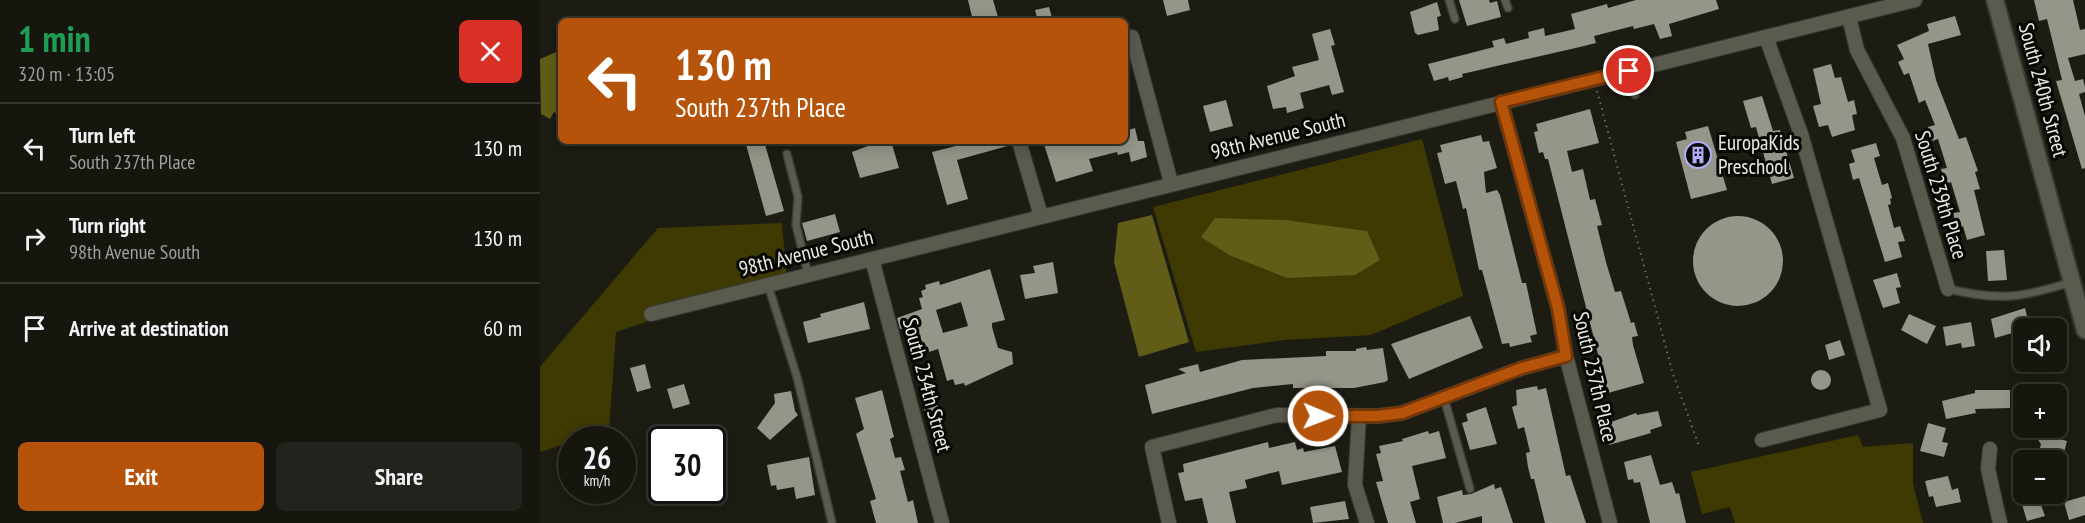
<!DOCTYPE html>
<meta charset="utf-8">
<style>
body{margin:0;font-family:"PT Sans Narrow",sans-serif;background:#23221c;color:#f1f3f6;height:100vh;display:flex;flex-direction:column;font-size:22px;white-space:nowrap}
*{box-sizing:border-box;margin:0}
p{font-size:20px;color:#9e9f9e}
.icon{flex:none;width:33px;height:33px;fill:none;stroke:currentColor;stroke-width:2;stroke-linecap:round;stroke-linejoin:round}
.map{position:relative;flex:1;overflow:hidden}
.side{display:flex;flex-direction:column;background:#16150e;width:540px}
.side>*{flex:none}
.guide{position:absolute;left:18px;top:18px;width:570px;height:126px;border-radius:9px;box-shadow:0 3px 15px #0003,0 0 0 2px #35342e;background:#b45309;color:#fff;overflow:hidden}
.buttons{position:absolute;left:1473px;top:318px;display:grid;gap:12px}
.buttons a{display:grid;place-items:center;width:54px;height:54px;border-radius:9px;background:#16150e;box-shadow:0 3px 15px #0003,0 0 0 2px #35342e;font-size:30px}
.speed{position:absolute;left:18px;top:426px;display:flex;gap:12px;font-size:30px;font-weight:700;text-align:center}
.speed>*{display:grid;place-content:center;width:78px;height:78px;border-radius:50%;background:#16150e;box-shadow:0 3px 15px #0003,0 0 0 2px #35342e;line-height:1}
.speed small{font-size:15px;font-weight:400}
.speed .limit{border:3px solid #111;border-radius:9px;background:#fff;color:#111}
.pin{position:absolute;display:grid;place-items:center;width:51px;height:51px;color:#fff;margin:-26px;border:3px solid #fff;border-radius:50%;box-shadow:0 2px 6px #0007}
.me{position:absolute;width:66px;margin:-33px;rotate:91deg;stroke-linejoin:round;filter:drop-shadow(0 0 4px #0008)}
.turn{display:flex;align-items:center;gap:21px;height:126px;padding:0 18px;font-size:27px}
.turn .icon{width:78px;height:78px;stroke-width:2.5}
.turn b{display:block;font-size:42px;line-height:51px}
.round{display:grid;place-items:center;flex:none;width:63px;height:63px;border-radius:9px;background:#23221c}
.summary{display:flex;align-items:center;justify-content:space-between;height:102px;padding:0 18px}
h1{font-size:36px;font-weight:700;line-height:45px;color:#1e9e55}
.button{display:flex;gap:12px;margin-top:auto;padding:12px 18px}
.button a{flex:1;height:69px;border-radius:9px;background:#b45309;color:#fff;font-size:24px;font-weight:700;line-height:69px;text-align:center}
.button a+a{background:#23221c;color:#f1f3f6}
ul{padding:0;list-style:none}
li{display:flex;align-items:center;gap:18px;height:90px;padding:0 18px;border-top:2px solid #35342e}
li div{flex:1}
li b{display:block;font-size:22px}
li em{font-style:normal}
main{display:flex;flex:1;min-height:0}
.map>svg:first-child{display:block}
.green{fill:#3e3a02}
.water{fill:#615c17}
.building{fill:#969589;fill-rule:evenodd}
.lines{fill:none;stroke-linecap:round;stroke-linejoin:round}
.service-casing{stroke:#393934;stroke-width:10}
.minor-casing{stroke:#393934;stroke-width:16}
.secondary-casing{stroke:#393934;stroke-width:20}
.path{stroke:#6d6c64;stroke-width:2;stroke-dasharray:1.5 4.5;stroke-linecap:butt}
.service{stroke:#5a5a4f;stroke-width:7}
.minor{stroke:#5a5a4f;stroke-width:14}
.secondary{stroke:#5a5a4f;stroke-width:16}
.route-casing{stroke:#753606;stroke-width:15}
.route{stroke:#b45309;stroke-width:10}
.labels{text-anchor:middle;stroke-width:6;stroke-linejoin:round;paint-order:stroke}
.street-label{font-size:21px;fill:#ebeae4;stroke:#070704}
.poi-label{font-size:21px;fill:#ebeae4;stroke:#070704;text-anchor:start}
</style>
<main>
<section class="side">
<div class="summary"><div><h1>1 min</h1><p>320 m · 13:05</p></div><a class="round" style="background:#d93025;color:#fff"><svg class="icon" aria-label="close" viewBox="0 0 24 24"><path d="M6 6l12 12M18 6L6 18"/></svg></a></div>
<ul>
<li><svg class="icon" aria-label="left" viewBox="0 0 24 24"><path d="M17 20v-9H6M10 6l-5 5 5 5"/></svg><div><b>Turn left</b><p>South 237th Place</p></div><em>130 m</em></li>
<li><svg class="icon" aria-label="right" viewBox="0 0 24 24"><path d="M7 20v-9h11M14 6l5 5-5 5"/></svg><div><b>Turn right</b><p>98th Avenue South</p></div><em>130 m</em></li>
<li><svg class="icon" aria-label="arrive" viewBox="0 0 24 24"><path d="M6 21V4h12l-3 4 3 4H6"/></svg><div><b>Arrive at destination</b></div><em>60 m</em></li>
</ul>
<div class="button"><a>Exit</a><a>Share</a></div>
</section>
<div class="map">
<svg width="1545" height="523" viewBox="0 0 1545 523">
<rect width="100%" height="100%" fill="#1d1c13"/>
<!-- green -->
<path class="green" d="M882,139L923,296L831,335L745,340L656,352L613,207Z
M242,223L247,280L111,314L106,322L76,332L69,431L32,440L31,442L0,452V367L118,228Z
M1318,435L1323,447L1373,443V484L1383,523H1195L1190,507L1162,514L1151,472Z"/>
<!-- water -->
<path class="water" d="M21,50V125H18L20,115L14,112L10,119L1,114L0,59Z
M612,215L649,342L599,357L574,262L578,223Z
M675,218L745,220L827,231L840,260L815,275L747,278L689,255L661,237Z"/>
<!-- building -->
<path class="building" d="M428,0H453L458,17L433,21Z
M623,0H648L650,10L627,16Z
M919,0H949L950,3L957,1L961,17L927,26Z
M1096,0H1176L1179,9L1129,24L1132,36L1120,39L1114,24L1094,29L1093,26L1054,36L1056,43L1040,47L922,74L923,77L909,81L908,77L894,81L888,64L954,47L952,41L964,38L966,44L989,38L988,32L1004,28L1005,36L1035,29L1031,14L1067,4L1068,8Z
M1494,0H1533L1540,30L1545,29V54L1528,58L1535,81L1543,79L1545,87V92L1539,94L1545,116V168L1542,169L1516,81L1522,80L1507,19L1499,21Z
M897,2L901,16L897,17L899,30L878,35L875,33L870,12Z
M509,7L513,21H498L495,10Z
M1415,16L1421,35L1388,44L1396,80L1419,139L1426,137L1438,171L1435,172L1440,189L1434,190L1445,235L1427,240L1423,226L1417,228L1413,213L1420,212L1411,182L1406,184L1401,169L1407,168L1398,139L1392,141L1388,127L1395,125L1385,100L1379,103L1369,73L1364,75L1358,62L1364,59L1357,45L1389,31L1387,24Z
M790,29L795,45L791,46L804,92L792,95L789,85L760,93L764,108L747,113L746,107L733,109L727,86L755,76L752,67L779,60L772,34Z
M1291,64L1295,78L1301,77L1308,102L1314,100L1317,114L1312,115L1315,130L1292,137L1288,125L1279,127L1273,106L1281,104L1273,69Z
M1222,96L1233,131L1240,130L1254,178L1232,184L1216,127L1211,128L1203,101Z
M686,100L693,126L670,132L663,106Z
M1050,109L1059,143L1027,151L1032,172L1043,169L1050,200L1055,199L1062,225L1057,226L1066,262L1075,292L1081,291L1091,323L1094,322L1098,336L1092,337L1093,345L1104,383L1068,393L1008,159H1005L1003,152L999,153L994,132L998,131L996,124Z
M1168,126L1187,190L1151,199L1136,142L1147,139L1145,132Z
M595,128L598,141H604L607,157L591,162L589,152L578,155L577,152L549,159L553,171L516,182L503,141H585V131Z
M941,135L943,142L949,141L957,168L944,172L946,193L957,190L960,195L982,283H986L997,334L990,336L992,342L970,347L969,343L962,344L942,270H939L926,208L923,209L916,181L905,184L897,153L902,152L900,145Z
M205,141H224L244,211L226,216Z
M341,141H351L359,168L320,178L312,152Z
M419,141H470L471,145L417,160L428,199L407,205L392,152L420,145Z
M1336,143L1340,156L1334,158L1342,185L1348,183L1352,198L1350,199L1351,204L1348,205L1354,228L1360,226L1365,241L1358,242L1362,257L1345,262L1319,178L1313,180L1309,164L1315,162L1311,150Z
M295,214L300,232L267,241L262,223Z
M1153 261a45 45 0 1 1 90 0a45 45 0 1 1-90 0Z
M1464,250L1467,280L1448,281L1446,251Z
M513,262L518,293L485,299L480,275L495,273L493,266Z
M450,269L465,320L452,323V327L458,348L472,352L473,364L425,386L424,383L415,385L413,379L407,381L398,349L383,354L374,325L360,329L357,318L382,309L379,298L383,297L381,291L386,289L385,285L399,281L400,285ZM421,302L428,326L403,333L396,310Z
M1357,273L1361,287L1356,288L1360,303L1343,308L1333,280Z
M324,302L330,329L268,343L263,322L281,317L280,314Z
M1485,308L1490,328L1455,338L1451,319Z
M1369,314L1396,326L1387,344L1361,330Z
M930,316L943,348L869,379L851,344Z
M1431,322L1435,346L1422,348L1421,343L1406,346L1403,327Z
M1300,340L1305,355L1289,360L1285,345Z
M826,347L827,350L843,348L848,380L845,382L814,388H753V384L713,388L612,414L605,385L646,373L638,369L658,364L660,372L702,360L786,356V351H816V349Z
M105,364L111,388L97,392L90,368Z
M1271 380a10 10 0 1 1 20 0a10 10 0 1 1-20 0Z
M144,384L150,404L133,409L127,389Z
M997,386L998,390L1006,388L1026,476L1030,475L1046,523H1005L994,479H991L988,467L986,453L990,452L984,427L978,429L972,407L977,405L976,390Z
M342,390L354,437L350,439L355,458L361,457L365,470L360,471L368,502L373,500L378,523H336L330,501L336,499L316,434L324,429L315,398Z
M1435,390H1470V408L1435,409L1436,413L1406,419L1402,401L1435,393Z
M251,391L255,411L258,415L230,440L217,428L235,403L234,394Z
M393,391L399,411L386,415L380,395Z
M946,407L957,444L930,450L922,423L928,421L926,414Z
M1118,411L1122,426L1110,430L1111,433L1069,445L1063,425L1096,413L1097,415Z
M1388,423L1406,428L1402,442L1408,443L1404,457L1380,451Z
M888,431L889,434L899,431L906,458L872,466L880,499L870,502L876,523H848L836,482L843,481L836,454L841,453L839,446L863,441L862,439Z
M1493,433L1527,441L1522,460H1497L1501,444Z
M728,442L729,448L755,442L757,450L763,448L764,452L795,446L802,472L742,485L739,471L705,480L707,488L689,492L696,523H668L662,498L645,501L638,473L644,472L643,464Z
M1111,455L1120,485L1132,482L1136,494L1139,493L1146,523H1110L1100,482L1094,483L1093,479L1088,480L1084,462Z
M269,457L275,495L256,499L254,487L237,490L236,485L231,486L227,465Z
M1408,476L1412,490L1418,488L1421,502L1396,507L1393,496L1389,497L1385,481Z
M954,484L955,489L961,487L973,523H942V516L915,523H903L897,497L922,490L923,495L931,494Z
M1479,494H1497L1505,516L1487,521Z
M1545,496V515L1529,520L1524,502Z
M805,501L809,519L773,523L770,507Z"/>
<g class="lines">
<defs>
<path id="service" d="M909,0L915,19
M965,0L968,8
M1089,71L1095,95
M247,154L258,197L256,225L268,274
M228,285L257,377L292,523
M1408,289C1461,301 1480,298 1532,282
M904,398L930,489"/>
<path id="minor" d="M1309,17L1317,50L1363,138L1408,289
M592,37L631,183
M961,102L1018,308L1026,356L1070,523
M479,141L501,216
M332,259L402,523
M111,314L1375,0
M819,416L815,485L827,523
M1222,440L1340,410L1261,134L1226,37
M1450,449L1448,469L1460,523
M629,523L612,447L737,415L838,416L862,413L982,368L1026,356"/>
<path id="secondary" d="M1455,0L1545,330"/>
</defs>
<!-- service casing -->
<use href="#service" class="service-casing"/>
<!-- minor casing -->
<use href="#minor" class="minor-casing"/>
<!-- secondary casing -->
<use href="#secondary" class="secondary-casing"/>
<!-- path -->
<path class="path" d="M1057,91L1133,374L1159,446"/>
<!-- service -->
<use href="#service" class="service"/>
<!-- minor -->
<use href="#minor" class="minor"/>
<!-- secondary -->
<use href="#secondary" class="secondary"/>
</g>
<g class="lines">
<defs>
<path id="route" d="M778,416H838L862,413L982,368L1026,356L1018,308L961,102L1089,71"/>
</defs>
<!-- route casing -->
<use href="#route" class="route-casing"/>
<!-- route -->
<use href="#route" class="route"/>
</g>
<!-- icons -->
<defs>
<symbol id="building-ring" viewBox="-11 -11 22 22"><circle r="9.5" fill="#070704" stroke="#b0aefa" stroke-width="1.5"/><path d="M-4-6H4V6H1V3H-1V6H-4ZM-2.5-4.3h1.7v1.8h-1.7ZM.8-4.3h1.7v1.8H.8ZM-2.5-1h1.7V.8h-1.7ZM.8-1h1.7V.8H.8Z" fill="#b0aefa"/></symbol>
</defs>
<g fill-rule="evenodd">
<use href="#building-ring" x="1143" y="140" width="30" height="30"/>
</g>
<g class="labels">
<!-- street labels -->
<g class="street-label">
<text transform="translate(1503 90) rotate(75)" y="7">South 240th Street</text>
<text transform="translate(738 136) rotate(-14)" y="7">98th Avenue South</text>
<text transform="translate(1401 195) rotate(73)" y="7">South 239th Place</text>
<text transform="translate(266 253) rotate(-14)" y="7">98th Avenue South</text>
<text transform="translate(1055 377) rotate(77)" y="7">South 237th Place</text>
<text transform="translate(387 385) rotate(75)" y="7">South 234th Street</text>
</g>
<!-- poi labels -->
<g class="poi-label">
<text x="1178" y="150">EuropaKids<tspan x="1178" dy="24">Preschool</tspan></text>
</g>
</g>
</svg>
<div class="buttons">
<a><svg class="icon" aria-label="sound" viewBox="0 0 24 24"><path d="M4 9h4l5-4v14l-5-4H4zM17 9q2 3 0 6"/></svg></a>
<a>+</a>
<a>−</a>
</div>
<div class="speed"><div>26<small>km/h</small></div><div class="limit">30</div></div>
<div class="pin" style="left:1089px;top:71px;background:#d93025"><svg class="icon" aria-label="arrive" viewBox="0 0 24 24"><path d="M6 21V4h12l-3 4 3 4H6"/></svg></div>
<svg class="me" style="left:778px;top:416px" viewBox="-20 -20 40 40"><circle r="17" fill="#b45309" stroke="#fff" stroke-width="3"/><path d="M0-11L8 9 0 5-8 9z" fill="#fff"/></svg>
<div class="guide">
<div class="turn"><svg class="icon" aria-label="left" viewBox="0 0 24 24"><path d="M17 20v-9H6M10 6l-5 5 5 5"/></svg><div><b>130 m</b>South 237th Place</div></div>
</div>
</div>
</main>
